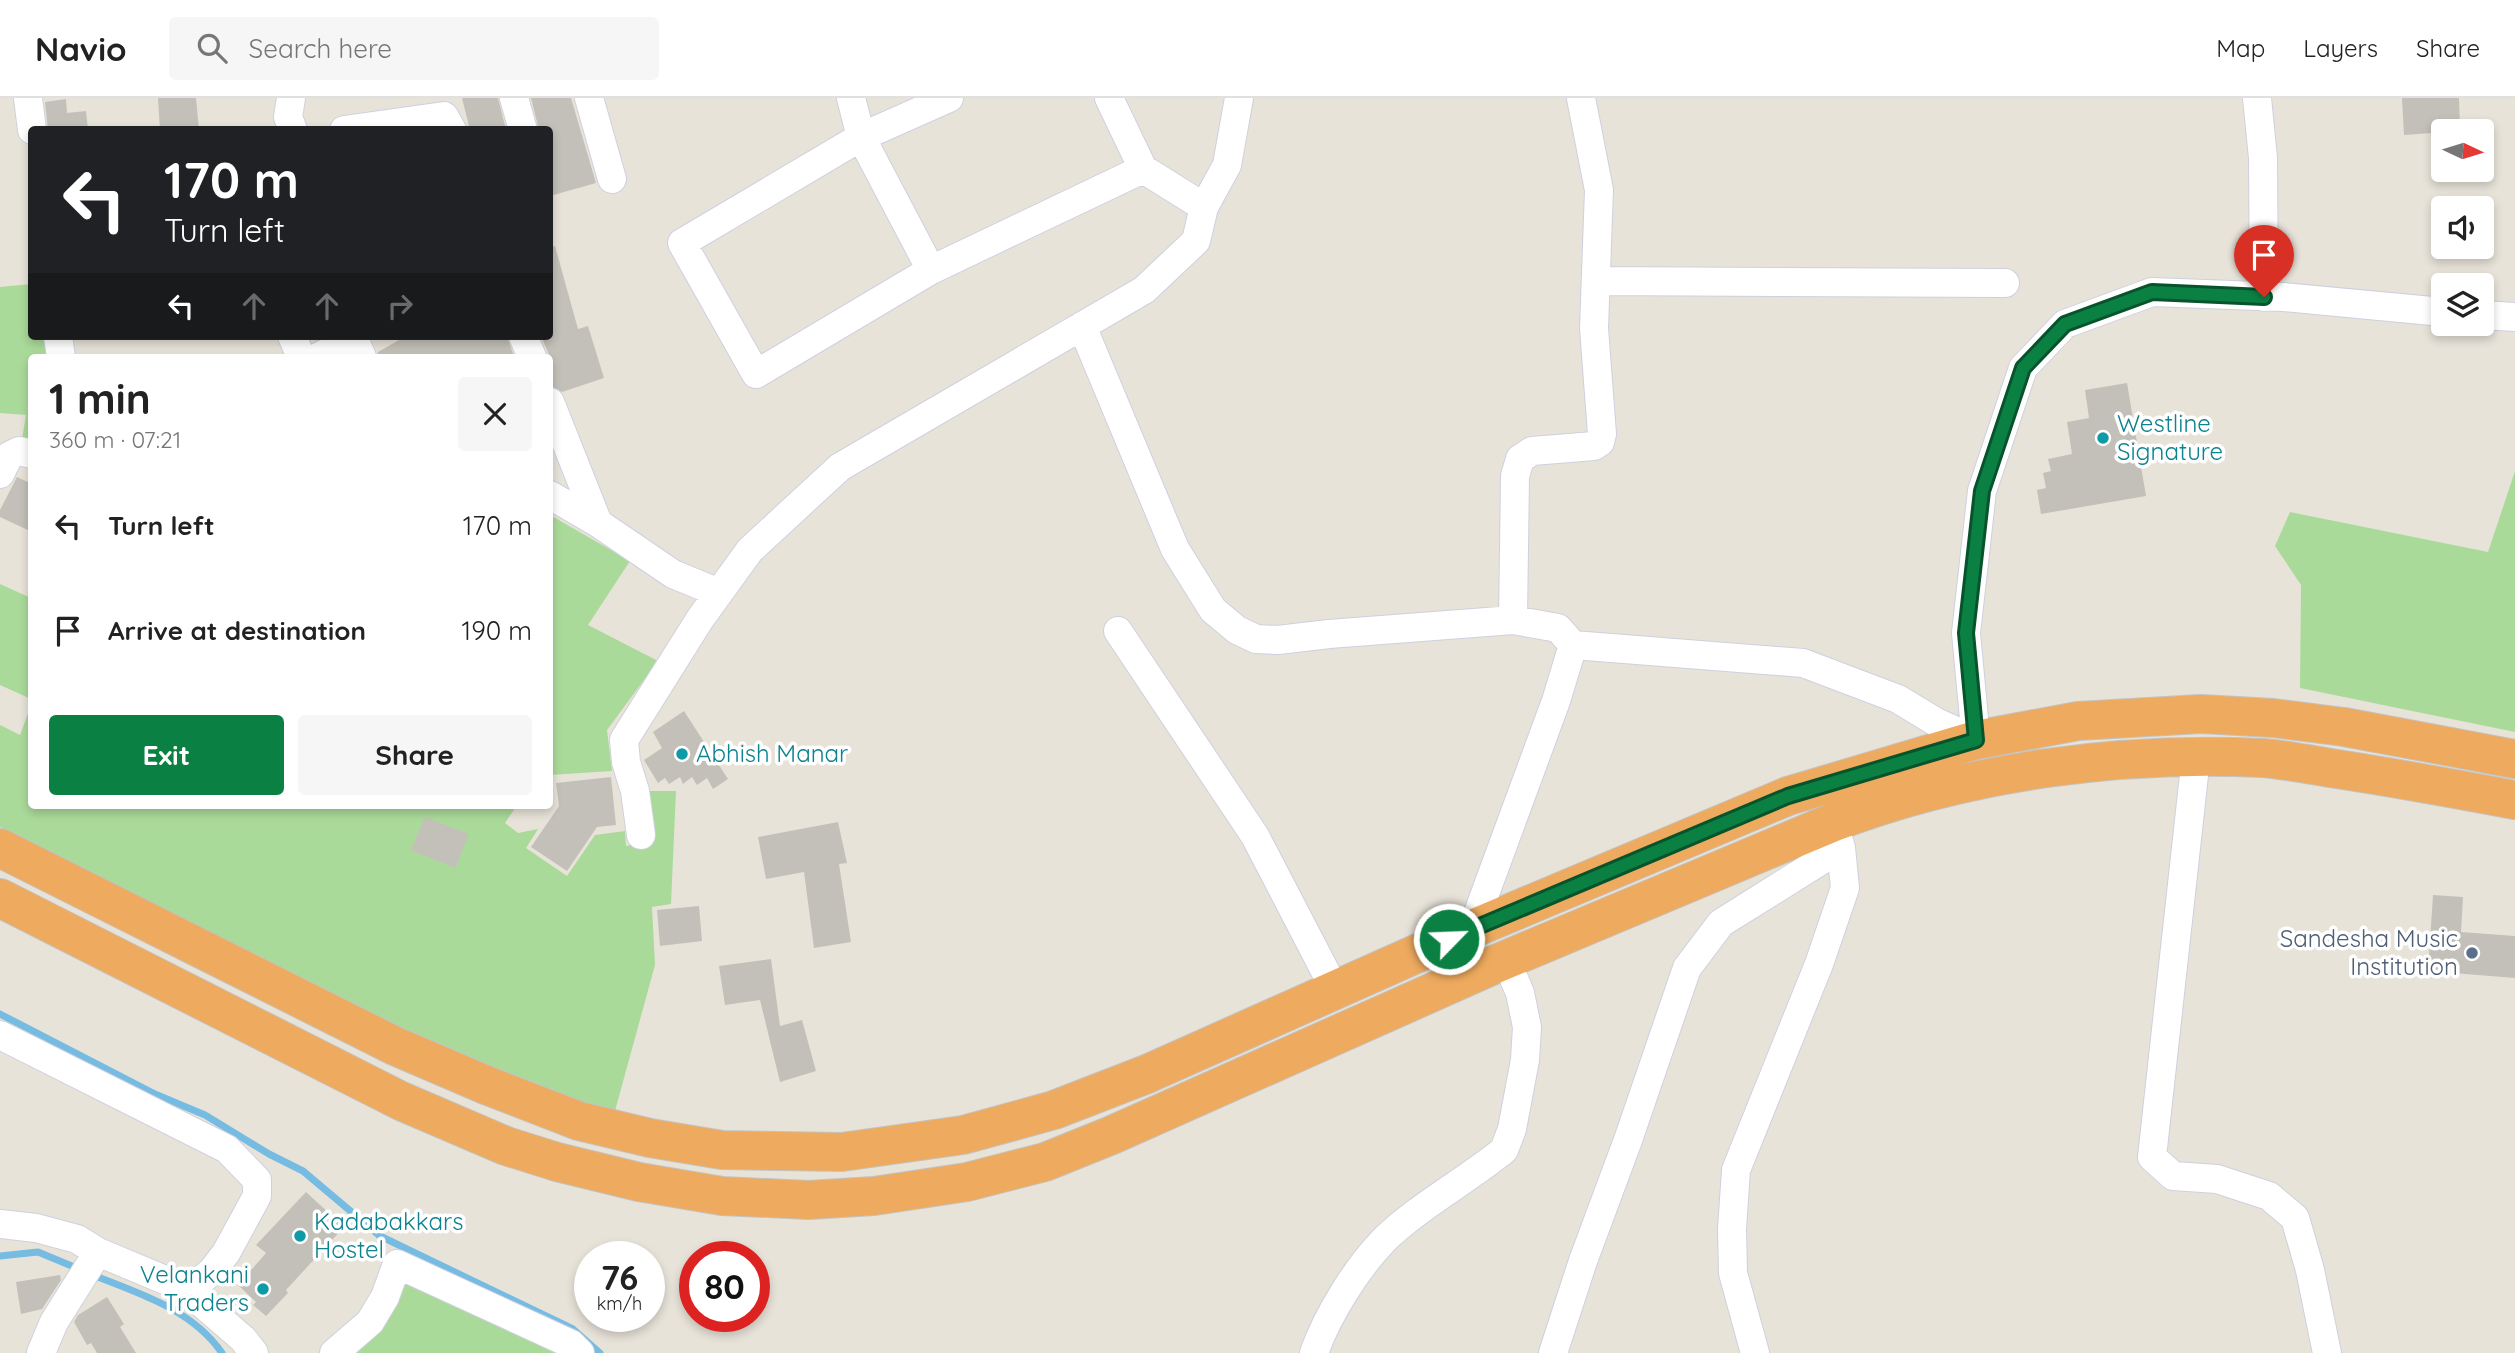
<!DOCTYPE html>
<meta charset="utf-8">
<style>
body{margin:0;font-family:Quicksand,sans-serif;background:#f6f6f6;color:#222;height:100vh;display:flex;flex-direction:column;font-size:26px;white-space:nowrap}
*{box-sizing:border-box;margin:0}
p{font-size:23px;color:#767676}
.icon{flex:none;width:38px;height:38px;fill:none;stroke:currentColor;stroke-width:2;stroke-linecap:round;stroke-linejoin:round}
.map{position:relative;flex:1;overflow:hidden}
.panel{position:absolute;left:28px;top:256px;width:525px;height:455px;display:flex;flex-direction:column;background:#fff;border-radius:7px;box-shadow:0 4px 10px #0003}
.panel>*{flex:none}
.hud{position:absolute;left:28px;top:28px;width:525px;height:214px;border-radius:7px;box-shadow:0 4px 10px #0003;background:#202124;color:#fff;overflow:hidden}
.needle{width:46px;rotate:94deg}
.fabs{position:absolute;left:2431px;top:21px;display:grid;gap:14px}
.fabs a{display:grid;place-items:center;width:63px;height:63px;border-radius:7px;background:#fff;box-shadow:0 4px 10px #0003;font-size:35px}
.speed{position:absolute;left:574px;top:1143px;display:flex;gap:14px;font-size:35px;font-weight:700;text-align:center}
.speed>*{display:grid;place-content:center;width:91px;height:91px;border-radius:50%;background:#fff;box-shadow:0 4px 10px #0003;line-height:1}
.speed small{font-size:18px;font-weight:400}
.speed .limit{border:10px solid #d22;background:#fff;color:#111}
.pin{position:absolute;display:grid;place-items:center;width:60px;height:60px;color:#fff;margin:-72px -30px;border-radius:50% 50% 50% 0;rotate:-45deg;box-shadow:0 0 7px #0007}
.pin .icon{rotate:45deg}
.me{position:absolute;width:77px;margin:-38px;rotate:66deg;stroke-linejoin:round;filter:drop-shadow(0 0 5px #0008)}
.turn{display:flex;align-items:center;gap:24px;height:147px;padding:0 21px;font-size:32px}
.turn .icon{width:91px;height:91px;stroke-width:2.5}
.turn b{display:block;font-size:49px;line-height:60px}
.lanes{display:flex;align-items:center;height:66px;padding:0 21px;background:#0003;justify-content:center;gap:35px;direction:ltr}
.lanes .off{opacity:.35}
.round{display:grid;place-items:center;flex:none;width:74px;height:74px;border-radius:7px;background:#f6f6f6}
.summary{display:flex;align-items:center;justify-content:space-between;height:119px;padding:0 21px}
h1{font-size:42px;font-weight:700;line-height:52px}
.button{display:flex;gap:14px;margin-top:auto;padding:14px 21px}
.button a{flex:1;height:80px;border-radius:7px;background:#0b8043;color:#fff;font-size:28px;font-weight:700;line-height:80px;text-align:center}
.button a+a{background:#f6f6f6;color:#222}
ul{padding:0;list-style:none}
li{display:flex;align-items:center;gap:21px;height:105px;padding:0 21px}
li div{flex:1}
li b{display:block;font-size:26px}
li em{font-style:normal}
header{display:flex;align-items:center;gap:42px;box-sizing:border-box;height:98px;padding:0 35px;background:#fff;border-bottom:2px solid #e0e0e0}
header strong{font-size:33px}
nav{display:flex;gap:38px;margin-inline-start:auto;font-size:24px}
.search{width:490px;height:63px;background:#f6f6f6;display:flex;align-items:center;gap:18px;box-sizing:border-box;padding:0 24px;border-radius:7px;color:#767676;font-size:26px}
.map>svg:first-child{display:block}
.green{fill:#aada9a}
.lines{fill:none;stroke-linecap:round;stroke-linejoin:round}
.stream{stroke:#75bbe2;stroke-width:7}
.building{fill:#c3c0b9}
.minor-casing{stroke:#cfd0df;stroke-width:30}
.highway-casing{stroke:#c3c3c3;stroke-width:40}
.minor{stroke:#fff;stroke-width:28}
.highway{stroke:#eeaa5e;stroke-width:38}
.route-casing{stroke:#07532c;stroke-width:18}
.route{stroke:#0b8043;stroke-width:12}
.culture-dot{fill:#0f9aa8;stroke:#fff;stroke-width:2.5}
.service-dot{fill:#5c6f8a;stroke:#fff;stroke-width:2.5}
.labels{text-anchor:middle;stroke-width:7;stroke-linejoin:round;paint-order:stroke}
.culture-label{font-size:24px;fill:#0d838f;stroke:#fff;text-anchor:start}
.service-label{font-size:24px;fill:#4e5e75;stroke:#fff;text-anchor:end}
</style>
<header>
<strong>Navio</strong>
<div class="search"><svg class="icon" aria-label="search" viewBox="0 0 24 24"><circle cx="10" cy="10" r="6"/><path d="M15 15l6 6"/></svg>Search here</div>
<nav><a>Map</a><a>Layers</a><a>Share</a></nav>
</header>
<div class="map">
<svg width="2515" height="1255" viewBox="0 0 2515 1255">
<rect width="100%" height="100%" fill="#e8e3d9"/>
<!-- green -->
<path class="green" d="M31,186L32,238H52L54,259H32L31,350L21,347L26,317L0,315V189Z
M2515,373V634L2300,590L2301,487L2275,448L2290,414L2488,454Z
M550,417L630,463L588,527L658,563L607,632L612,673L550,677Z
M0,486L31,500V511L29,516L32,518L31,601L0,587Z
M31,607L32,707H517L505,725L518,735L538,731L526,750L567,778L595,737L625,733L626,748L647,744L646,693H676L671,806L652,809L655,867L615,1013L533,990L445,953L250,858L0,729V627L20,637Z
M397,1167L580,1255H337Z"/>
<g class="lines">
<!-- stream -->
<path class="stream" d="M0,916L155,996L205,1017L269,1056L303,1073L380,1138L573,1231L600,1255
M0,1158L38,1154L79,1171
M90,1176C138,1195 192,1211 222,1255"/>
</g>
<!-- building -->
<path class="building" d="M158,0H196L199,32H160Z
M462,0H498L506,32H470Z
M531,0H571L596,85L550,98V32H539Z
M2402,0H2459L2460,33L2404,37Z
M66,1L67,15L86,13L88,32H48L45,4Z
M555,148L578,231L588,228L604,280L562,294L551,288L550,259L541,238H550V149Z
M406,238H507L514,259H378V254Z
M2127,285L2146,398L2041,416L2037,392L2046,390L2043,375L2051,373L2048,361L2072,356L2067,324L2089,320L2085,292Z
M17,379L32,386V434L0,419V412Z
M684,613L728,681L713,691L707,680L697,687L692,679L683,686L680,679L669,686L665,680L658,685L644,662L662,650L653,634Z
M611,679L616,727L597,729L567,773L531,749L559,708L556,685Z
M425,719L469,736L455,770L411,752Z
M838,724L847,765L839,766L851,844L814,850L804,774L766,781L758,739Z
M2433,797L2463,799L2461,834L2515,838V880L2428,873Z
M699,808L702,843L660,848L657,812Z
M771,861L780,928L802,922L816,973L780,984L760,902L725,907L719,868Z
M306,1094L344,1129L286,1192L288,1195L266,1218L253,1207L256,1204L238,1187L266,1155L256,1147Z
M60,1177L61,1182L42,1211L21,1216L16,1184Z
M107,1199L124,1226L120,1229L136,1255H97L91,1245L87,1247L74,1224L78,1217Z"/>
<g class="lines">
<defs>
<path id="minor" d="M28,0L32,32
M291,0L288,19L293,32
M514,0L523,32
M589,0L612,81
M851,0L861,39L931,172
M949,0L861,39L682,145L756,276L931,172L1143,71L1204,109
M1109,0L1143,71
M2257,0L2263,60L2264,199
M344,32L444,18L452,32
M1596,183L2005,185
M2482,217L2515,219
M1082,228L1175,451L1213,512L1237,532L1256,541L1278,542L1329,536L1513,522
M58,238L61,259
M292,238L301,259
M523,238L532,259
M318,259L354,241L362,259
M550,304L598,425L673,476L719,495
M0,376L9,358L19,353L32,356
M550,397L598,425
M1118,533L1255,738L1335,892
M1573,547L1803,565L1898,601L1936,624L1976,642
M1976,642L1966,535L1982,393L2023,270L2065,226L2152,194L2284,199L2443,214
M2196,659L2152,1059L2173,1078L2217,1081L2269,1098L2295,1120L2310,1172L2327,1255
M641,737L635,693L626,664L624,642L700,521L750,452L840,369L1144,192L1196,143L1204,109L1227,67L1239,0
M1472,831L1556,603L1573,547L1558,530L1513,522L1515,378L1520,361L1532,353L1594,348L1600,344L1602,336L1594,230L1599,92L1581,0
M0,937L227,1051L257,1082V1098L226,1155L212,1173L197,1186L184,1190L98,1154L77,1141L36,1130L0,1126
M184,1190L243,1241L254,1255
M41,1255L54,1224L98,1154
M334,1255L370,1224L385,1199L397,1166L571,1246L580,1255
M1314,1255C1327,1218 1356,1171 1384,1142C1419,1108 1466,1083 1504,1052L1512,1031L1525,962L1527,929L1520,895L1506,862
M1553,1255L1583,1163L1628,1042L1687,870L1721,825L1841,750
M1755,1255L1733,1175L1732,1131L1736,1072L1819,866L1845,790L1841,750L1836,733"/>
<path id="highway" d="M0,750L395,948L486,987L579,1023L650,1040L722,1052L842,1054L963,1037L1054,1012L1147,976L1472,831L1788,698L1976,642L2078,623L2201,616L2273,620L2344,629L2515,661
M0,800L401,1003L506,1048L557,1064L639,1084L722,1098L809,1102L874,1098L967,1084L1045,1064L1112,1037L1498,865L1834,724C1969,673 2119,653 2263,660C2287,662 2312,667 2337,671C2396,680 2456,691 2515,702"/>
</defs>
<!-- minor casing -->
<use href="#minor" class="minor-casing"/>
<!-- highway casing -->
<use href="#highway" class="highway-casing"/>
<!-- minor -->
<use href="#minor" class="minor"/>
<!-- highway -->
<use href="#highway" class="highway"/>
</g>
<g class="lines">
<defs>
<path id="route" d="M1449,841L1788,698L1976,642L1966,535L1982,393L2023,270L2065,226L2152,194L2264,199"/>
</defs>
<!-- route casing -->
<use href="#route" class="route-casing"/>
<!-- route -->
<use href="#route" class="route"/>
</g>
<!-- markers -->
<g class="culture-dot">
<circle cx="2103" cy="340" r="7"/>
<circle cx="682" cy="656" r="7"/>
<circle cx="300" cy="1138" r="7"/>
<circle cx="263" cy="1191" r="7"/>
</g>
<circle class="service-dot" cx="2472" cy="855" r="7"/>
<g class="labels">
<!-- culture labels -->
<g class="culture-label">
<text x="2117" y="334">Westline<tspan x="2117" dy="28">Signature</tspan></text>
<text x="696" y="664">Abhish Manar</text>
<text x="314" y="1132">Kadabakkars<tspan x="314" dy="28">Hostel</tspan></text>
<text x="249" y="1185" text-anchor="end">Velankani<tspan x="249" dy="28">Traders</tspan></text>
</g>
<!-- service labels -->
<g class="service-label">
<text x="2458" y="849">Sandesha Music<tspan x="2458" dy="28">Institution</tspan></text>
</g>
</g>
</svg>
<div class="fabs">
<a><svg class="needle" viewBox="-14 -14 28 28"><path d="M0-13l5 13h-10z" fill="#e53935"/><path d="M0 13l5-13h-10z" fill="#767676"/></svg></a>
<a><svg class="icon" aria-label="sound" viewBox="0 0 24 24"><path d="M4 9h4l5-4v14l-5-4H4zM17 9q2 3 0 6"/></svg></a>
<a><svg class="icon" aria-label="layers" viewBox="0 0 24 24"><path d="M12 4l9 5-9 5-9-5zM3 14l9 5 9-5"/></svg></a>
</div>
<div class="speed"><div>76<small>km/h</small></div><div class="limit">80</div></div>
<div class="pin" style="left:2264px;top:199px;background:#d93025"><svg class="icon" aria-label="arrive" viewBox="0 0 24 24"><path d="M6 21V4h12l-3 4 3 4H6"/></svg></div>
<svg class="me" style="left:1449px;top:841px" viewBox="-20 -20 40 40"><circle r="17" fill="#0b8043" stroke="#fff" stroke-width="3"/><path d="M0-11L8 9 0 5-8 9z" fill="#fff"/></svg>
<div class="hud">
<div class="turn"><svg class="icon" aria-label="left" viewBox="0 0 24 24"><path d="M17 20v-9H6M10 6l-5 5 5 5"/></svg><div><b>170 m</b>Turn left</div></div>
<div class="lanes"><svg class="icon" aria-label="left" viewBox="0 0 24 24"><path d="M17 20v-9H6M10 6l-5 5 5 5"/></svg><svg class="icon off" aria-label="ahead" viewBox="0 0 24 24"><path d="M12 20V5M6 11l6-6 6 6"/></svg><svg class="icon off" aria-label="ahead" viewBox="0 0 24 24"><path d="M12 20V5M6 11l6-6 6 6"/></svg><svg class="icon off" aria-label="right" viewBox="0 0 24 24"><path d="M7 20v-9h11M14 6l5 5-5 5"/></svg></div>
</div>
<section class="panel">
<div class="summary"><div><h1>1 min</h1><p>360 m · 07:21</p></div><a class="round"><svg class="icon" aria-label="close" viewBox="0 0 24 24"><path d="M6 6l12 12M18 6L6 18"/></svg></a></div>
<ul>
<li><svg class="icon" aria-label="left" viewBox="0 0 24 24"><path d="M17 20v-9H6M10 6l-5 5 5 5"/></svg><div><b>Turn left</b></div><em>170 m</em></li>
<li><svg class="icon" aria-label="arrive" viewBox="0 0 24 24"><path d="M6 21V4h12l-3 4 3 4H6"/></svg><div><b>Arrive at destination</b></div><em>190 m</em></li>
</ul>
<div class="button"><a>Exit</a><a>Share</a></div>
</section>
</div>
